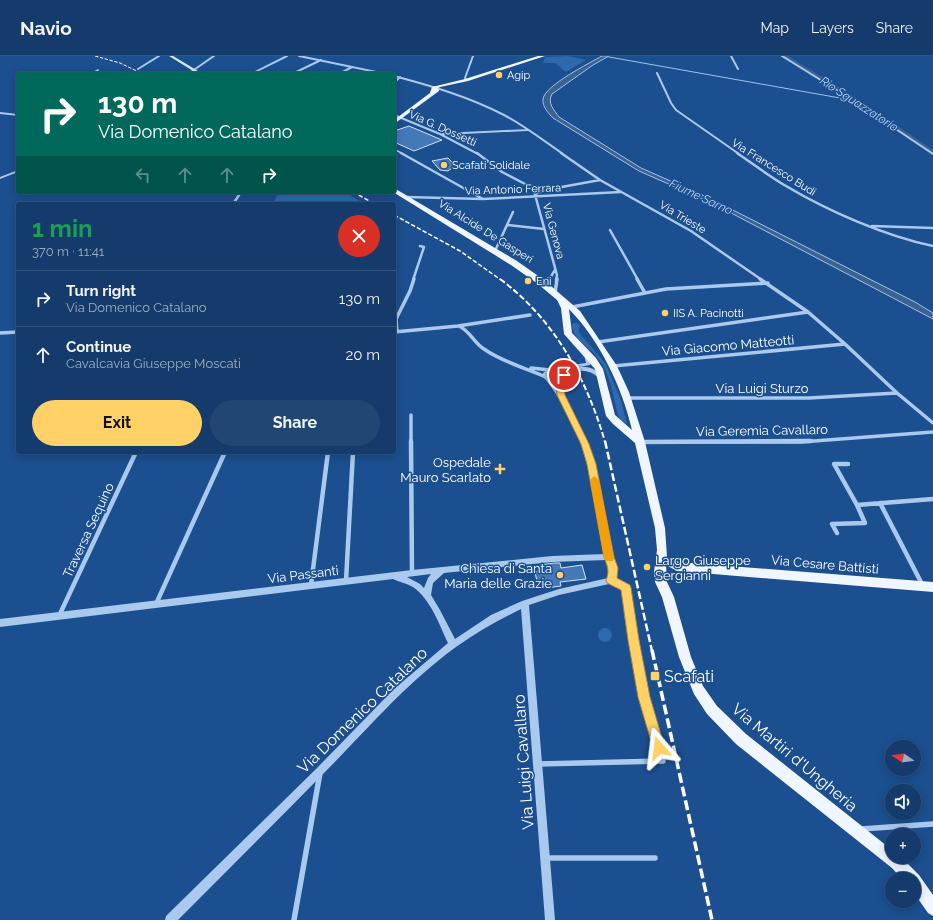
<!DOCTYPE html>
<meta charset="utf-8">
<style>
body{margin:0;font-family:Raleway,sans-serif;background:#214673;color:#f1f3f6;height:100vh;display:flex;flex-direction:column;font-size:15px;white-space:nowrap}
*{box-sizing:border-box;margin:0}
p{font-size:13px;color:#9dadc1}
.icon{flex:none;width:22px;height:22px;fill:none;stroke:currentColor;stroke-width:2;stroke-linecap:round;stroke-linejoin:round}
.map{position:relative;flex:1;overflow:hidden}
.drawer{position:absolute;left:16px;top:146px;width:380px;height:252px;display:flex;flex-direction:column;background:#143b6b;border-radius:4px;box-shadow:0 2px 10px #0003,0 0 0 1px #33557e}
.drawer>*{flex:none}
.hud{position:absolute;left:16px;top:16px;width:380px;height:122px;border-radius:4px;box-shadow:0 2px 10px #0003,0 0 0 1px #33557e;background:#00695c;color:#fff;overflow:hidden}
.needle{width:26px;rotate:283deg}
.fabs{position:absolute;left:885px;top:684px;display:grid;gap:8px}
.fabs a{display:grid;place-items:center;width:36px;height:36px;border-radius:50%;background:#143b6b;box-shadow:0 2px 10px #0003,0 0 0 1px #33557e;font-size:20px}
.pin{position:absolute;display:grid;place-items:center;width:34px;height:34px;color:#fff;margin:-17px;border:2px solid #fff;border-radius:50%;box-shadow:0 1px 4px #0007}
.me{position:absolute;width:44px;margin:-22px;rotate:343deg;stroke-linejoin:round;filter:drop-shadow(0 0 3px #0008)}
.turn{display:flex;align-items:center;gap:14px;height:84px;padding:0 16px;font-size:18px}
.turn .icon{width:52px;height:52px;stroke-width:2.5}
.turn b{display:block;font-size:28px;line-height:34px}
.lanes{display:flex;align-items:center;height:38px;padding:0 16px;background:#0003;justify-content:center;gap:20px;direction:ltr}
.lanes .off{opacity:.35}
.round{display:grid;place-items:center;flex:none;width:42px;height:42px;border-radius:21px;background:#214673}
.summary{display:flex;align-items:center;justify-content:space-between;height:68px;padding:0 16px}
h1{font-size:24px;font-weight:700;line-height:30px;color:#1e9e55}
.primary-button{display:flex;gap:8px;margin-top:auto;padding:8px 16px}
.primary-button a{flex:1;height:46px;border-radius:24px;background:#ffd166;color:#111;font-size:16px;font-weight:700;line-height:46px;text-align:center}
.primary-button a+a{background:#214673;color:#f1f3f6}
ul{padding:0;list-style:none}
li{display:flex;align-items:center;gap:12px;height:56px;padding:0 16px;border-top:1px solid #33557e}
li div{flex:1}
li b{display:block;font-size:15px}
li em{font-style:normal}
header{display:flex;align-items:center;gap:24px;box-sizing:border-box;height:56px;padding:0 20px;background:#143b6b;border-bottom:1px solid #33557e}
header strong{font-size:19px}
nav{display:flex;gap:22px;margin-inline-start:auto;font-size:14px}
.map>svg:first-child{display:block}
.green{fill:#2e69ad}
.water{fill:#3c6290;stroke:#9cc4f0}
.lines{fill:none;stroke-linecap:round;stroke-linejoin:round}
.stream{stroke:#9cc4f0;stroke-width:1}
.canal{fill:#3c6290;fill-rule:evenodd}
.building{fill:#4478b7;stroke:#cfe3fa}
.minor-far4{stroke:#a9c9ee;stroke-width:2}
.minor-far3{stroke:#a9c9ee;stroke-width:2.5}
.minor-far2{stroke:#a9c9ee;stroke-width:3.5}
.minor-far1{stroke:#a9c9ee;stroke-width:4.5}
.minor{stroke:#a9c9ee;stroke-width:5.5}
.tertiary{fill:#a9c9ee;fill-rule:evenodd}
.secondary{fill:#d6e6fa;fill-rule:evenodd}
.primary{fill:#f0f6ff;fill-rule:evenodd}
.rail-far4{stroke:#fff;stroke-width:1;stroke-dasharray:3.5 1.5;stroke-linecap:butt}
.rail-far3{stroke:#fff;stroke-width:1.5;stroke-dasharray:4.5 2;stroke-linecap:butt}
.rail-far2{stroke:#fff;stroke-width:2;stroke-dasharray:6 2.5;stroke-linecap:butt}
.rail-far1{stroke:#fff;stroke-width:2.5;stroke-dasharray:8 3;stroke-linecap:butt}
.rail{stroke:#fff;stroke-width:3.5;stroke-dasharray:10 4;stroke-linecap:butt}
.route{fill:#ffd166;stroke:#a68842}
.slow{fill:#f59e0b}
.poi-dot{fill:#ffd166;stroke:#1b4f8f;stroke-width:1.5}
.labels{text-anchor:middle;stroke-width:3;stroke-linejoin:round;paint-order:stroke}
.far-poi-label{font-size:11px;fill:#fff;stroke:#1b4f8f;text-anchor:start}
.far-street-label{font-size:11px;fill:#fff;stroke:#1b4f8f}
.far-water-label{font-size:12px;font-style:italic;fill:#b5d3f5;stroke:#1b4f8f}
.street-label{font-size:13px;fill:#fff;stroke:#1b4f8f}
.poi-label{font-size:13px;fill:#fff;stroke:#1b4f8f;text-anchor:end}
.near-poi-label{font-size:16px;fill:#fff;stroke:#1b4f8f;text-anchor:start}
.near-street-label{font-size:16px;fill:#fff;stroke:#1b4f8f}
</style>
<header>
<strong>Navio</strong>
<nav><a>Map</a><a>Layers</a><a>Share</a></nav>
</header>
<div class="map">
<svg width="933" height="864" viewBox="0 0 933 864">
<rect width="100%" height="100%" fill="#1b4f8f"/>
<!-- green -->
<path class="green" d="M568,0L586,4L566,16L555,7H543L545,1Z
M279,137L350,139L365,148H272Z
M574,267H577L580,269L579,274L580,278L606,308L620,342L627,367L622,366L619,362C613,341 611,318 597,301C589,291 571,282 572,268Z
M598 579a7 7 0 1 1 14 0a7 7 0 1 1-14 0Z"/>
<!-- water -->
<path class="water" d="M602,0H609L593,9L552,38C547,47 554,54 559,61L641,112L709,142L915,246L933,257V263L714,148L639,115L553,62C548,57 542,50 543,43C545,29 590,7 602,0Z"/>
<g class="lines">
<!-- stream -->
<path class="stream" d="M609,1L840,42L862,48"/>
<!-- canal -->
<path class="canal" d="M783,0H788L850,38L933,94V98Z"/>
</g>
<!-- building -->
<path class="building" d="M409,70L442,84L414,95L394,86V75Z
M448,102L451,105L453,111L448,115L440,114L432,105Z
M554,507H560L561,512L582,509L586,523L560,526L561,530L546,532L545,527H541L537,525L535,517L541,512L540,509Z"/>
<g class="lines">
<!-- minor-far4 -->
<path class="minor-far4" d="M299,0L386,18
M731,0L738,13
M782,0L848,41L851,46L863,51L933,98
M138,13L159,0
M657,17L671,47L676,54L739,98
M91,18L98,14
M188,18L214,0
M251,18L287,0
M292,18L321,4
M339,18L352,11
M394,20C432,30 469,41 504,59C525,70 544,85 563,98
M466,24L465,22L473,0
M394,27L400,21
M0,57L18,59
M394,59L440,78L478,98
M443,78L528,74
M394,93L403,98"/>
<!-- minor-far3 -->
<path class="minor-far3" d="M401,97L483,143
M477,97L502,116L527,129L534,135L557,219L556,224
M561,97L600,124L691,175L762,224
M737,97C753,108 769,120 786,130C828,155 885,180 933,190
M535,138L545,134L600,124
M406,141L483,143L621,136
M233,148L241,136
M507,169L544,173
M872,170L933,172
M610,174L638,224
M495,195L513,156
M413,224L424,191L420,190
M545,224L550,222L555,214"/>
<!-- minor-far2 -->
<path class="minor-far2" d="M637,223L645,237
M760,223L808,256L845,288L897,337L933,367
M541,226L548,223
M555,237L557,223
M572,251L666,233L768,227
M459,270C470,275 474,287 484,293C502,306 526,312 546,321
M394,276L458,270L530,259
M397,276L396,263L410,235L414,223
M0,277L18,276
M598,286L808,256
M613,310L845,288
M531,312L550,314
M627,342H809L897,337
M411,359V386
M640,386H801L933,376"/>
<!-- minor-far1 -->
<path class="minor-far1" d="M411,385L412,517
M640,386L811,385
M848,408H834L857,449L933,443
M880,447L923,530
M837,477L832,468L865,467L857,449
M611,524L626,532L636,595
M346,525L353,396
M311,529L328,396
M156,548L225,396
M59,560L136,396"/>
<!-- minor -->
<path class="minor" d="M538,708L663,705L644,641L636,594
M861,773L933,768
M545,802H655
M294,864L320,717"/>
<!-- tertiary -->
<path class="tertiary" d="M18,114V116L0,123V121Z
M587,296L590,298C591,302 593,305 590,309L579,311C590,310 598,314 605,322L604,323H600C591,314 579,312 568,319C563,322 559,325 553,326L566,344L577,365L586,386L594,408L604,453L613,501L618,515L614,526L609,528L559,539L529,549L555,864H545L521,553C499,564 477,576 456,591C406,627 366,675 323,718C275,767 226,816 178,864H165L166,860L317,712L394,633L448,587C439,568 431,544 413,531C406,527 399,526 393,523L0,571V563L412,514L552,500L605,498C595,443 588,385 556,338C552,333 548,326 543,321V317L550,312L586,307L584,298ZM576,312L566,315L554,322L549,320V318L552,316ZM606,504L610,515L608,522L559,533L522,545L491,559L455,583L440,554L431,539L433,527L444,517L552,506ZM431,518L428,522L424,532L420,528L407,521Z"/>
<!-- secondary -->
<path class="secondary" d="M169,0H173L203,18H198Z"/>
<!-- primary -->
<path class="primary" d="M538,0H545L468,25L440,31L437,33H439V35L394,68V64L430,37L432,31L465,23Z
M394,132L517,205L544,224L580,255L617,310L629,336L645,386L665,472L667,501L679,506L933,526V536L677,515L666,509L667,526L674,541L691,601L703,630L717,650L746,678L892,794V801L902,802L919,819L933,839V860L928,857L914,837V823H902L892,812L736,688L707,658L694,638L679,601L662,541L655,526L654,516L657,494L655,472L635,387L613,368L606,360L595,313L564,278L561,252L557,244L538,228L511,209L393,136ZM569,253C600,285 622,331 632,374L615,359L603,313L596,302L572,277Z"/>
<!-- rail-far4 -->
<path class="rail-far4" d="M95,0L120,7L143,18"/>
<!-- rail-far3 -->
<path class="rail-far3" d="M353,136L375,148
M394,159L460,195L501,224"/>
<!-- rail-far2 -->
<path class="rail-far2" d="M500,223C554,263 587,323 605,386"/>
<!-- rail-far1 -->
<path class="rail-far1" d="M605,385L652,595"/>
<!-- rail -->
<path class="rail" d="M652,594L712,864"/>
</g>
<!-- route -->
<path class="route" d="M564,316L568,319L564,325L565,339L589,388L596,408L614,501L618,512L617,522L630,529L631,532L639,584L650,641L665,692L664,696L659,698L655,696L653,692L638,641L628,584L621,534L607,527L606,524C610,515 607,509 604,501L587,408L581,388L557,339L556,325L561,317Z"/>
<!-- slow -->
<path class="slow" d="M594,420L599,424L614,502L613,505H606L604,502L590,424Z"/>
<!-- markers -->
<g class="poi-dot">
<circle cx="499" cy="19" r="4"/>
<circle cx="444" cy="109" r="4"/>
<circle cx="528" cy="225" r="4"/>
<circle cx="665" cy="257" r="4"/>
<path d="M498 407h4v4h4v4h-4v4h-4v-4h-4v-4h4z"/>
<circle cx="647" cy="511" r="4"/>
<circle cx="560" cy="519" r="4"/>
<rect x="650" y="615" width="10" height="10" rx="2"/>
</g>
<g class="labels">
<!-- far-poi labels -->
<g class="far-poi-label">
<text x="507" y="23">Agip</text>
<text x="452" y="113">Scafati Solidale</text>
<text x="536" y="229">Eni</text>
<text x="673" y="261">IIS A. Pacinotti</text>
</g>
<!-- far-street labels -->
<g class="far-street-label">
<text transform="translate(443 72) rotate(24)" y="4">Via G. Dossetti</text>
<text transform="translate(774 111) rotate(32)" y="4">Via Francesco Budi</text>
<text transform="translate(513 133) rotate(-2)" y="4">Via Antonio Ferrara</text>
<text transform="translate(683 161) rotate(31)" y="4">Via Trieste</text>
<text transform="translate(486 175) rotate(32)" y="4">Via Alcide De Gasperi</text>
<text transform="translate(554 175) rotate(75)" y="4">Via Genova</text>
</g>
<!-- far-water labels -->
<g class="far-water-label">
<text transform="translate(859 48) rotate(33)" y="4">Rio Sguazzatorio</text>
<text transform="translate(701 141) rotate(25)" y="4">Fiume Sarno</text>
</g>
<!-- street labels -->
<g class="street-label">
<text transform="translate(728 289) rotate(-5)" y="5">Via Giacomo Matteotti</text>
<text x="762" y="337">Via Luigi Sturzo</text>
<text transform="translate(762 374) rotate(-1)" y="5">Via Geremia Cavallaro</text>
<text transform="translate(88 474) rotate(-65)" y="5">Traversa Sequino</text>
<text transform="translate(825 508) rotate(5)" y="5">Via Cesare Battisti</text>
<text transform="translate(303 518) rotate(-7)" y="5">Via Passanti</text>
</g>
<!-- poi labels -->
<g class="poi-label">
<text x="491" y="411">Ospedale<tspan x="491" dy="15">Mauro Scarlato</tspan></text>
<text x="655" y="509" text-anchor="start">Largo Giuseppe<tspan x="655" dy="15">Sergianni</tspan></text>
<text x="552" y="517">Chiesa di Santa<tspan x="552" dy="15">Maria delle Grazie</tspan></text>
</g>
<!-- near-poi labels -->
<g class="near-poi-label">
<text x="664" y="626">Scafati</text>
</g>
<!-- near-street labels -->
<g class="near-street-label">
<text transform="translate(362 654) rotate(-44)" y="6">Via Domenico Catalano</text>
<text transform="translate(795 701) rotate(40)" y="6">Via Martiri d'Ungheria</text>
<text transform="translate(523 706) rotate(-94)" y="6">Via Luigi Cavallaro</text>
</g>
</g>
</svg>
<div class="fabs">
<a><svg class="needle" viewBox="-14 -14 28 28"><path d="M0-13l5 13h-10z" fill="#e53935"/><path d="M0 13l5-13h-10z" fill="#9dadc1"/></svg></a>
<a><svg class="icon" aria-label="sound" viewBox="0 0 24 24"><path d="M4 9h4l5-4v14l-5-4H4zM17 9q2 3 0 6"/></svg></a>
<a>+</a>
<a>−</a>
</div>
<div class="pin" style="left:564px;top:319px;background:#d93025"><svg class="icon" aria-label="arrive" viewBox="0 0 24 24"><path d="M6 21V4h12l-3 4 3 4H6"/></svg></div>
<svg class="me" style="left:659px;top:692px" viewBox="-20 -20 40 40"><path d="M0-17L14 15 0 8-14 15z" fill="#ffd166" stroke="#fff" stroke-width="4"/></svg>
<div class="hud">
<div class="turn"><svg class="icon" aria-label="right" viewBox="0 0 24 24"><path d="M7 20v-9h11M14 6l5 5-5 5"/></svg><div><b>130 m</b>Via Domenico Catalano</div></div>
<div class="lanes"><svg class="icon off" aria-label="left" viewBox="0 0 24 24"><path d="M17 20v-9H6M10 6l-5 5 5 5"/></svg><svg class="icon off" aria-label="ahead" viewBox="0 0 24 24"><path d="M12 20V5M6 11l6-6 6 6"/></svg><svg class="icon off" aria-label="ahead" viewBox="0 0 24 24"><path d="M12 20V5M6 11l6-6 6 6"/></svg><svg class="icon" aria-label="right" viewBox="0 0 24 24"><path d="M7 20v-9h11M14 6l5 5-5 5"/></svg></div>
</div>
<section class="drawer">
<div class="summary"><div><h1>1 min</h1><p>370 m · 11:41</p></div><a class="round" style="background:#d93025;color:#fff"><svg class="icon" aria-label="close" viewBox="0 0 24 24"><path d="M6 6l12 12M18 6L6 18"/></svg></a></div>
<ul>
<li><svg class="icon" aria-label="right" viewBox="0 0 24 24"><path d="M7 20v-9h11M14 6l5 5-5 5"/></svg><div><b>Turn right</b><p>Via Domenico Catalano</p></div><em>130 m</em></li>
<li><svg class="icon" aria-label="ahead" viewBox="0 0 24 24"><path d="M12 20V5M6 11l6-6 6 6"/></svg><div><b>Continue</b><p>Cavalcavia Giuseppe Moscati</p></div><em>20 m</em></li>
</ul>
<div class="primary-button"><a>Exit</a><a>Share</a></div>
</section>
</div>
